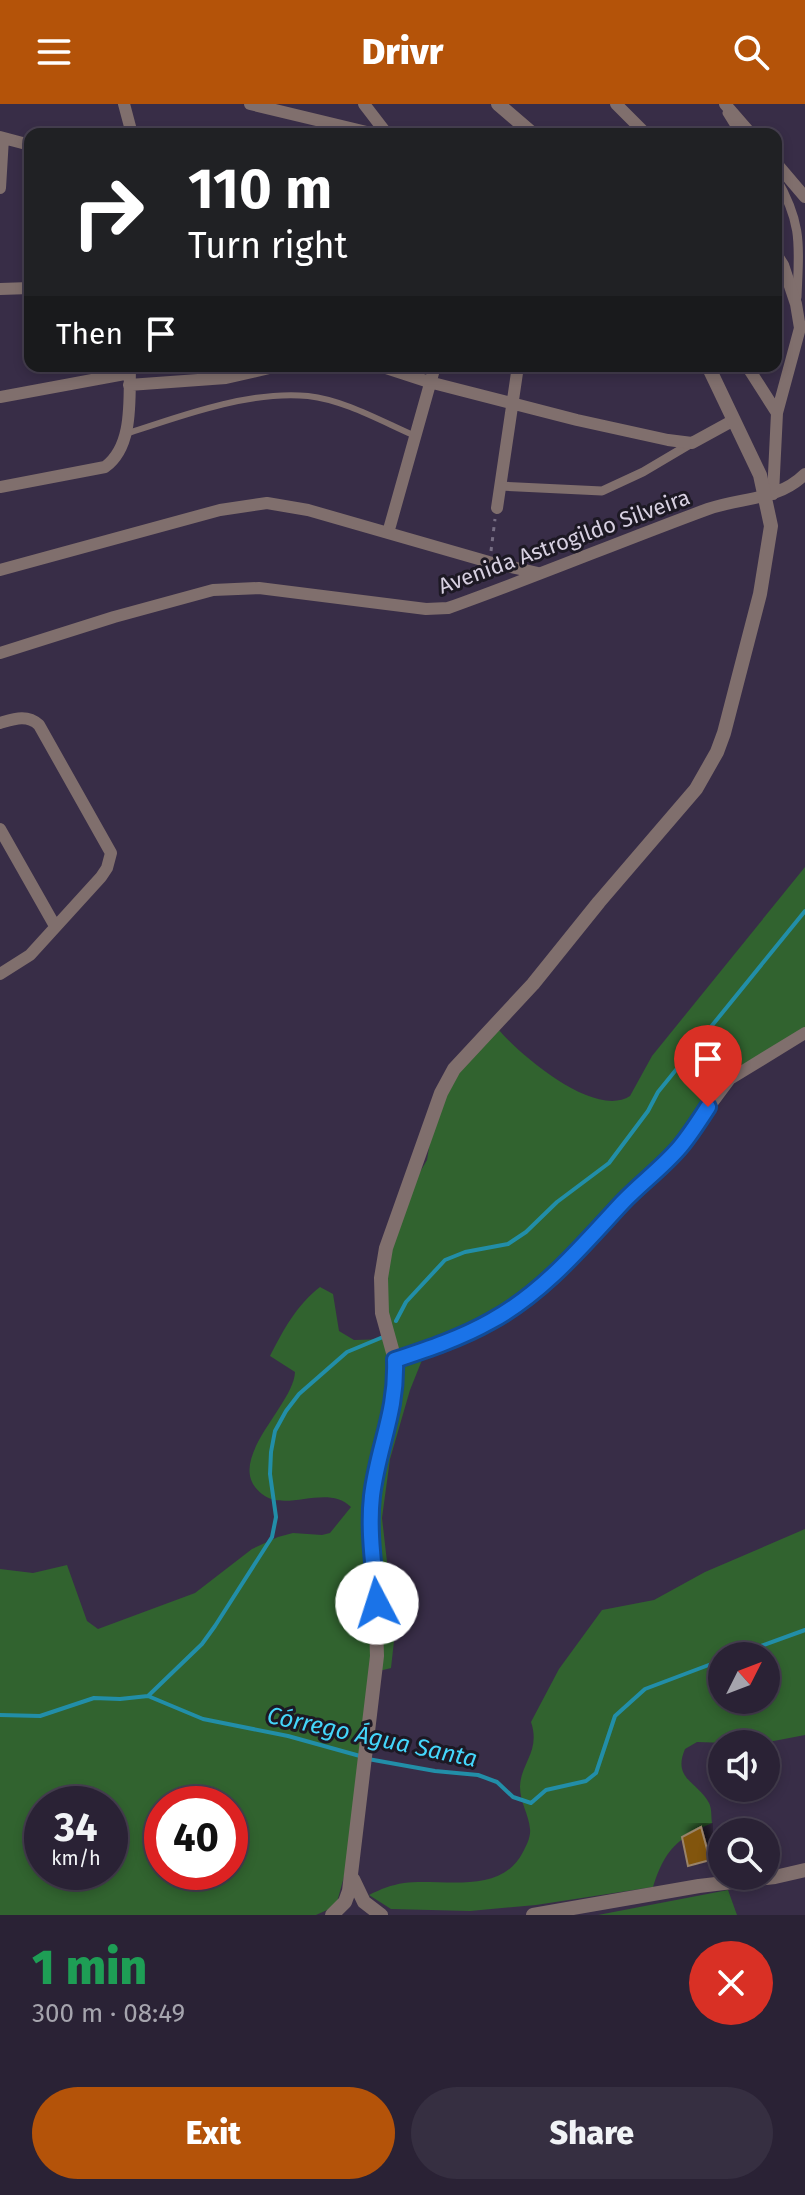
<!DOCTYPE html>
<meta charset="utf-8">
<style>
body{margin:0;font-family:"Fira Sans",sans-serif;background:#362f41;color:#f1f3f6;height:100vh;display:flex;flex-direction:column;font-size:30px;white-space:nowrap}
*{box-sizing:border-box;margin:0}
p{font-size:26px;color:#a5a4ad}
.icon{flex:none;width:44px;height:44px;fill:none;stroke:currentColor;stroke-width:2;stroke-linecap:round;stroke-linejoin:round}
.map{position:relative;height:1811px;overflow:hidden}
.details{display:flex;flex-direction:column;background:#2a2235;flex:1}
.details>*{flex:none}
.banner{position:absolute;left:24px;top:24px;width:758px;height:244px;border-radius:16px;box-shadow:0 4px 12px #0003,0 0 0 2px #463f50;background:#202124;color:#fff;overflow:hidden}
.needle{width:52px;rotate:48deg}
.buttons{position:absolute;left:708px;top:1538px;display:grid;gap:16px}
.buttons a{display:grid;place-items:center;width:72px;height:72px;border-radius:50%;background:#2a2235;box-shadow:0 4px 12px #0003,0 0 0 2px #463f50;font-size:40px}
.speed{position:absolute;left:24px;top:1682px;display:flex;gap:16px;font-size:40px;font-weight:700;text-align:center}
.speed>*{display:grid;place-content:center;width:104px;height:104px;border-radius:50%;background:#2a2235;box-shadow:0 4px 12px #0003,0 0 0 2px #463f50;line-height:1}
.speed small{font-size:20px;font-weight:400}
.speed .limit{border:12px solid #d22;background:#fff;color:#111}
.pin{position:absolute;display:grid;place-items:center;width:68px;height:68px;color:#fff;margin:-82px -34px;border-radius:50% 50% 50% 0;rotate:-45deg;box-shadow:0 0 8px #0007}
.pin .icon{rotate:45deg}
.me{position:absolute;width:88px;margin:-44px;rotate:355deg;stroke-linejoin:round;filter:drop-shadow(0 0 6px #0008)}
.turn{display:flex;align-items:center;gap:28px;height:168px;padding:0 32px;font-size:36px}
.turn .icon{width:104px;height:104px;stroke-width:2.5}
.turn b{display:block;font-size:56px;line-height:68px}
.then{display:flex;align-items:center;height:76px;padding:0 32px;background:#0003;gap:16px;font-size:30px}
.round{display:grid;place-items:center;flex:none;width:84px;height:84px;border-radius:42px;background:#362f41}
.overview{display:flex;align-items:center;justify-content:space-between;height:136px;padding:0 32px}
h1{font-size:48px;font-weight:800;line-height:60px;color:#1e9e55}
.primary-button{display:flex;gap:16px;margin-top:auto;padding:16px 32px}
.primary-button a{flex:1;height:92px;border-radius:48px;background:#b45309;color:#fff;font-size:32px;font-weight:800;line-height:92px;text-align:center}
.primary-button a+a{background:#362f41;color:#f1f3f6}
header{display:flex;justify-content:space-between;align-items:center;height:104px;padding:0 32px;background:#b45309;color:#fff;font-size:36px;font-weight:800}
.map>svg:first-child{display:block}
.green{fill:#31632f;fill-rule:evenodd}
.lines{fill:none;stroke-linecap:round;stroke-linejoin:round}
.stream{stroke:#228ea8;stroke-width:4}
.building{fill:#82550c;stroke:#9a8369;stroke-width:2;filter:url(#shadow)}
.path{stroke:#766d83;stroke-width:3;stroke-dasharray:4 6;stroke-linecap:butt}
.service{stroke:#806f6d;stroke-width:6}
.pedestrian{stroke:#806f6d;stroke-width:9}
.minor{stroke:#806f6d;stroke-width:12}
.tertiary{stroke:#806f6d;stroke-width:14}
.route-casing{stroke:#114b97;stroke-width:20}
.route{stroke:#1a73e8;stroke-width:14}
.labels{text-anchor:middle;stroke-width:6;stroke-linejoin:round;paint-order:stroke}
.street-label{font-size:22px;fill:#d7d0e1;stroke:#1d1924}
.water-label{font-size:24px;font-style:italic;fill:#44d6fb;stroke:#1d1924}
</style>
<header><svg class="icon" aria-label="menu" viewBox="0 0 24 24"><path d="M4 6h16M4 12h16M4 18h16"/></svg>Drivr<svg class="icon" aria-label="search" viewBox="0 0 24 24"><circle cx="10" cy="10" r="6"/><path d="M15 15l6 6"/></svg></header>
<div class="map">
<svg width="805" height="1811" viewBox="0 0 805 1811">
<defs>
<filter id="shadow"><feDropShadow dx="7" dy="-7" stdDeviation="4" flood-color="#0009"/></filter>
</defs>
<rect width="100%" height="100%" fill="#382d47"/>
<!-- green -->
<path class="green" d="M805,763V933L723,982L670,1047L566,1157L484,1219L426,1246L410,1286L390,1355L382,1414L395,1528L391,1564L371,1569L346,1765L336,1802L316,1811H0V1465L33,1469L67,1461L87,1517L98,1525L195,1489L252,1445L278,1433L293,1429L322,1431L330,1429L351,1403C327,1379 286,1409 262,1390C221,1358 294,1302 295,1268L270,1252C284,1225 296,1202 320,1183L333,1190L339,1227L354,1236L388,1235L380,1185L395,1111L427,1056L433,1019L445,987L473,946L498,925C520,951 595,1015 630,992L652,952ZM42,1700H110V1768H42ZM162,1700H230V1768H162Z
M805,1425V1631L758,1640L697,1638L685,1645C672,1675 698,1678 709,1699C712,1705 711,1712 712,1719C678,1733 664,1747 653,1783L536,1801L470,1807L391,1805L369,1791C381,1785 391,1781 404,1779C442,1774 501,1792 523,1748C526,1742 531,1733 530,1725C529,1711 520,1698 520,1683C520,1660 541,1647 531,1618L559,1565L602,1506L654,1496L705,1468ZM722,1552H766V1596H722Z
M728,1786L737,1811H598Z"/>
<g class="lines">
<!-- stream -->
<path class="stream" d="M396,1217L406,1198L445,1156L465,1148L508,1140L526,1128L557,1098L609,1059L648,1007L658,988L805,807
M733,1552L805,1526
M148,1592L202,1540L215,1522L272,1433L276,1413L270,1370L271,1348L275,1327L286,1307L299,1290L347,1248L383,1233
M0,1611L40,1612L94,1594L120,1595L148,1592L203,1615L288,1632L360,1652
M368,1655L435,1667L478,1671L497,1678L513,1693L531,1699L546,1686L586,1677L596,1669L615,1612L645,1585L722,1556"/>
</g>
<!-- building -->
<path class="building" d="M701,1723L710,1756L688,1762L682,1733Z"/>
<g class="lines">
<!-- path -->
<path class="path" d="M491,447L495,415"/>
<!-- service -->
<path class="service" d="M126,330C180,312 251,286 308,292C344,296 381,317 413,331"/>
<!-- pedestrian -->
<path class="pedestrian" d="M727,9L740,30
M776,74C803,120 799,142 797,193
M500,382L602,387L643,368L692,339"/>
<!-- minor -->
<path class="minor" d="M124,0L132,30
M250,0L375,30
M364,0L387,30
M616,0L646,30
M725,0L751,30
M0,33L30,41
M776,59L805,93
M0,84L3,34
M0,185L30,184
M380,262L429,278L577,316L668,336L692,339L734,316
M747,262L777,309
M129,281L226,274L278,262
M0,293L130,269
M0,383L105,363C134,342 129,295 130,262
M773,390L777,309L800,224L796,200L783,161L776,150
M497,404L518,262
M388,429L435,262
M0,466L220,406L267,399L308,406L489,458L538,469
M0,549L114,513L213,486L259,484L426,505L448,504C535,473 621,437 708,405C742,393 778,397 805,370
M0,619C14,615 27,610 39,621L111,749L107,764L101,773L30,851L0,870
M0,725L55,822
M395,1256L457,1233L491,1217L519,1198L572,1153L625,1096L680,1042L730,975L805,929"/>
<!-- tertiary -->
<path class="tertiary" d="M498,0L533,30
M353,1775L364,1798L381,1811
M332,1811L345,1798L349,1787L377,1552L372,1394L395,1287V1256L382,1209L381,1174L386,1144L441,989L454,965L533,880L599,798L696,685L717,648L724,629L760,490L771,422L760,371L708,262
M533,1811L699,1782L775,1773L805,1766"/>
</g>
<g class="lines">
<defs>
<path id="route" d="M377,1499C374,1464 368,1427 372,1392C378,1342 397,1309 395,1256C428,1245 461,1234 491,1217C543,1189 583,1141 622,1099C641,1079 662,1064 680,1043C690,1031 699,1017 708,1003"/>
</defs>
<!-- route casing -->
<use href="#route" class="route-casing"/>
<!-- route -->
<use href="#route" class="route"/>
</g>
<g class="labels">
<!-- street labels -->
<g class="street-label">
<text transform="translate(564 437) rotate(-20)" y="8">Avenida Astrogildo Silveira</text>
</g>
<!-- water labels -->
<g class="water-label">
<text transform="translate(372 1633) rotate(12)" y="8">Córrego Água Santa</text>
</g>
</g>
</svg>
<div class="buttons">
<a><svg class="needle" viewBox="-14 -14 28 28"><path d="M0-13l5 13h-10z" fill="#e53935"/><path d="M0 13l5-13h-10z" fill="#a5a4ad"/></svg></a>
<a><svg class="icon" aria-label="sound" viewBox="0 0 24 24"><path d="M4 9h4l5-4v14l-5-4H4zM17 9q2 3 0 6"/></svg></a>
<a><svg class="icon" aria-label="search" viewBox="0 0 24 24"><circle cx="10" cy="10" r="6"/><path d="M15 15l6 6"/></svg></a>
</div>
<div class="speed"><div>34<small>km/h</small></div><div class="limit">40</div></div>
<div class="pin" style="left:708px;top:1003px;background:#d93025"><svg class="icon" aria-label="arrive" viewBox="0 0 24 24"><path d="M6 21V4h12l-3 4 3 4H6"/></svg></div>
<svg class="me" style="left:377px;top:1499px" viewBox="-20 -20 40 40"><circle r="19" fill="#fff"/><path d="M0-13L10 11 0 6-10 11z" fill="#1a73e8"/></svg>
<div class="banner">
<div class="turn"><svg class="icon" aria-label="right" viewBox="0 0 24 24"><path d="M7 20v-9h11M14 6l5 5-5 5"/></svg><div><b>110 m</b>Turn right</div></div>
<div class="then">Then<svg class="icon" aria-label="arrive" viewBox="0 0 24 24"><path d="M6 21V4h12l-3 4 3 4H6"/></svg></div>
</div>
</div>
<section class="details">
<div class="overview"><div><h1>1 min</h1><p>300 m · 08:49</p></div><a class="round" style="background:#d93025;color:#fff"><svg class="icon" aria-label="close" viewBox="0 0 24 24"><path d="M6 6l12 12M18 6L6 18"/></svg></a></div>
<div class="primary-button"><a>Exit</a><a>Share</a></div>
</section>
